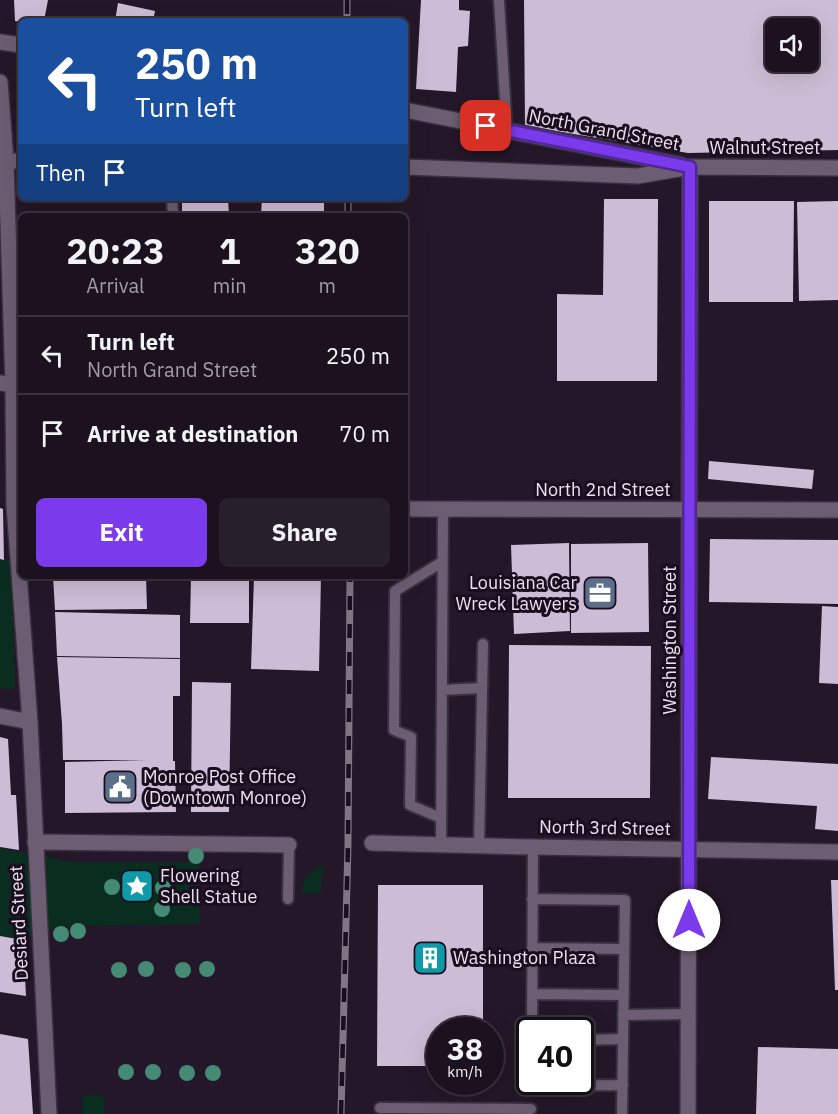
<!DOCTYPE html>
<style>
body{margin:0;font-family:"IBM Plex Sans",sans-serif;background:#281f2c;color:#f1f3f6;height:100vh;display:flex;flex-direction:column;font-size:22px;white-space:nowrap}
*{box-sizing:border-box;margin:0}
p{font-size:20px;color:#a09da4}
.icon{flex:none;width:33px;height:33px;fill:none;stroke:currentColor;stroke-width:2;stroke-linecap:round;stroke-linejoin:round}
.map{position:relative;flex:1;overflow:hidden}
.sheet{position:absolute;left:18px;top:213px;width:390px;height:366px;display:flex;flex-direction:column;background:#1b111f;border-radius:9px;box-shadow:0 6px 24px #0002,0 0 0 2px #39313d}
.sheet>*{flex:none}
.guide{position:absolute;left:18px;top:18px;width:390px;height:183px;border-radius:9px;box-shadow:0 6px 24px #0002,0 0 0 2px #39313d;background:#1a4fa0;color:#fff;overflow:hidden}
.buttons{position:absolute;left:765px;top:18px;display:grid;gap:12px}
.buttons a{display:grid;place-items:center;width:54px;height:54px;border-radius:9px;background:#1b111f;box-shadow:0 6px 24px #0002,0 0 0 2px #39313d;font-size:30px}
.speed{position:absolute;left:426px;top:1017px;display:flex;gap:12px;font-size:30px;font-weight:700;text-align:center}
.speed>*{display:grid;place-content:center;width:78px;height:78px;border-radius:50%;background:#1b111f;box-shadow:0 6px 24px #0002,0 0 0 2px #39313d;line-height:1}
.speed small{font-size:15px;font-weight:400}
.speed .limit{border:3px solid #111;border-radius:9px;background:#fff;color:#111}
.pin{position:absolute;display:grid;place-items:center;width:51px;height:51px;color:#fff;margin:-26px;border-radius:12px;box-shadow:0 3px 9px #0006}
.me{position:absolute;width:66px;margin:-33px;rotate:0deg;stroke-linejoin:round;filter:drop-shadow(0 0 4px #0008)}
.turn{display:flex;align-items:center;gap:21px;height:126px;padding:0 18px;font-size:27px}
.turn .icon{width:78px;height:78px;stroke-width:2.5}
.turn b{display:block;font-size:42px;line-height:51px}
.then{display:flex;align-items:center;height:57px;padding:0 18px;background:#0003;gap:12px;font-size:22px}
.eta{display:flex;justify-content:space-evenly;align-items:center;height:102px;text-align:center}
.eta b{font-size:36px;font-weight:700;line-height:42px}
.cta{display:flex;gap:12px;margin-top:auto;padding:12px 18px}
.cta a{flex:1;height:69px;border-radius:9px;background:#7c3aed;color:#fff;font-size:24px;font-weight:700;line-height:69px;text-align:center}
.cta a+a{background:#281f2c;color:#f1f3f6}
ul{padding:0;list-style:none}
li{display:flex;align-items:center;gap:18px;height:78px;padding:0 18px;border-top:2px solid #39313d}
li div{flex:1}
li b{display:block;font-size:22px}
li em{font-style:normal}
.map>svg:first-child{display:block}
.green{fill:#092e20}
.building{fill:#cdbcd5;fill-rule:evenodd}
.lines{fill:none;stroke-linecap:round;stroke-linejoin:round}
.lane-casing{stroke:#39303d;stroke-width:14}
.street-casing{stroke:#39303d;stroke-width:18}
.secondary-casing{stroke:#39303d;stroke-width:18}
.lane{stroke:#6c5d73;stroke-width:10}
.street{stroke:#6c5d73;stroke-width:15}
.secondary{stroke:#6c5d73;stroke-width:15}
.rail-casing{stroke:#807585;stroke-width:7}
.rail{stroke:#1a0d1f;stroke-width:4.5;stroke-dasharray:14;stroke-linecap:butt}
.tree{fill:#448a75}
.route-casing{stroke:#51269a;stroke-width:15}
.route{stroke:#7c3aed;stroke-width:10}
.labels{text-anchor:middle;stroke-width:6;stroke-linejoin:round;paint-order:stroke}
.street-label{font-size:18px;fill:#ebe2ef;stroke:#1a0d1f}
.poi-label{font-size:18px;fill:#ebe2ef;stroke:#1a0d1f;text-anchor:start}
</style>
<div class="map">
<svg width="838" height="1114" viewBox="0 0 838 1114">
<rect width="100%" height="100%" fill="#241729"/>
<!-- green -->
<path class="green" d="M0,559L11,561L15,686L11,690L0,688Z
M0,848L71,862H198L200,924L64,926V936H59L58,927L22,939L0,935Z
M323,864L321,893H302C302,877 311,873 323,864Z
M101,1095L105,1100L104,1114H82V1096Z"/>
<!-- building -->
<path class="building" d="M14,0H48L44,21H21V22L15,21Z
M421,0H459V10L470,11L468,46L458,47L456,92L416,89Z
M524,0H838V150L688,153L525,126ZM776,28H808V62H776Z
M118,3L155,11L153,21H115Z
M182,198H228L229,216H182Z
M262,198H324V216H261Z
M604,199H658L657,381H557V294L603,295Z
M709,201H794L793,302H709Z
M838,201V300L799,301L797,202Z
M709,461L814,470L812,489L708,479Z
M0,508L3,509L4,560L0,559Z
M710,539L838,540V604L709,602Z
M569,543L570,631L514,634L511,545Z
M648,543L649,632L571,633V544Z
M53,576H146L147,609L55,610Z
M191,576H249V623H190Z
M254,576H321L319,671L251,669Z
M822,606L838,607V684L819,683Z
M55,612L180,615V658L57,656Z
M509,645L651,646L650,798H508Z
M57,657L180,659V696H173V761H175L176,812L65,813V762L147,760H63L62,724Z
M192,682L231,683L229,812H191Z
M0,737L8,739L11,795H16L19,850L0,847Z
M711,757L838,764V831L815,829L817,806L708,799Z
M831,880H838V990H835Z
M378,885H483V1030H440V1066H377Z
M0,936L23,940L26,996L0,992Z
M0,1034L28,1039L33,1114H0Z
M758,1047L838,1049V1114H756Z"/>
<g class="lines">
<defs>
<path id="lane" d="M499,0L507,131
M172,198L173,216
M442,690L482,688
M441,818L410,805L411,737L394,730L395,591L442,562
M441,845L443,509
M479,845L483,644
M288,899L289,845
M532,899L625,900L622,1114
M532,948L624,949
M532,994L624,995
M623,1015L689,1014
M532,1030L533,847
M580,1040L623,1039
M532,1086L623,1085
M380,1108L531,1109"/>
<path id="street" d="M0,383L13,385
M405,509L838,510
M35,842L289,845
M372,843L533,847L838,852"/>
<path id="secondary" d="M0,42L21,45
M0,82L6,161L13,385L14,505L30,722L49,1114
M405,110L681,165
M6,161H21
M405,167L638,176L690,167L838,168
M0,716L30,722
M688,1114L690,167"/>
</defs>
<!-- lane casing -->
<use href="#lane" class="lane-casing"/>
<!-- street casing -->
<use href="#street" class="street-casing"/>
<!-- secondary casing -->
<use href="#secondary" class="secondary-casing"/>
<!-- lane -->
<use href="#lane" class="lane"/>
<!-- street -->
<use href="#street" class="street"/>
<!-- secondary -->
<use href="#secondary" class="secondary"/>
<defs>
<path id="rail" d="M347,0V21
M348,216V198
M341,1114L348,845L350,576"/>
</defs>
<!-- rail casing -->
<use href="#rail" class="rail-casing"/>
<!-- rail -->
<use href="#rail" class="rail"/>
</g>
<!-- trees -->
<g class="tree">
<circle cx="196" cy="856" r="8"/>
<circle cx="112" cy="887" r="8"/>
<circle cx="163" cy="888" r="8"/>
<circle cx="162" cy="909" r="8"/>
<circle cx="78" cy="931" r="8"/>
<circle cx="61" cy="934" r="8"/>
<circle cx="146" cy="969" r="8"/>
<circle cx="207" cy="969" r="8"/>
<circle cx="119" cy="970" r="8"/>
<circle cx="183" cy="970" r="8"/>
<circle cx="126" cy="1072" r="8"/>
<circle cx="153" cy="1072" r="8"/>
<circle cx="187" cy="1073" r="8"/>
<circle cx="213" cy="1073" r="8"/>
</g>
<g class="lines">
<defs>
<path id="route" d="M486,126L690,167L689,920"/>
</defs>
<!-- route casing -->
<use href="#route" class="route-casing"/>
<!-- route -->
<use href="#route" class="route"/>
</g>
<!-- icons -->
<defs>
<symbol id="office-square" viewBox="-11 -11 22 22"><rect x="-9" y="-9" width="18" height="18" rx="4" fill="#5c6f8a" stroke="#1a0d1f"/><path d="M-6-3h4V-5.5h4V-3h4V5H-6ZM-1-4.5V-3h2v-1.5ZM-6 0V1H6V0Z" fill="#fff"/></symbol>
<symbol id="civic-square" viewBox="-11 -11 22 22"><rect x="-9" y="-9" width="18" height="18" rx="4" fill="#5c6f8a" stroke="#1a0d1f"/><path d="M-.6-6.5H3V-4.5H.6V-3L4-1V1h2V6H-6V1h2V-1L-.6-3ZM-1.2 2.5V6h2.4V2.5Z" fill="#fff"/></symbol>
<symbol id="sight-square" viewBox="-11 -11 22 22"><rect x="-9" y="-9" width="18" height="18" rx="4" fill="#0f9aa8" stroke="#1a0d1f"/><path d="M0-6L1.8-2.2L6-1.7L2.9 1.2L3.7 5.4L0 3.3L-3.7 5.4L-2.9 1.2L-6-1.7L-1.8-2.2Z" fill="#fff"/></symbol>
<symbol id="building-square" viewBox="-11 -11 22 22"><rect x="-9" y="-9" width="18" height="18" rx="4" fill="#0f9aa8" stroke="#1a0d1f"/><path d="M-4-6H4V6H1V3H-1V6H-4ZM-2.5-4.3h1.7v1.8h-1.7ZM.8-4.3h1.7v1.8H.8ZM-2.5-1h1.7V.8h-1.7ZM.8-1h1.7V.8H.8Z" fill="#fff"/></symbol>
</defs>
<g fill-rule="evenodd">
<use href="#office-square" x="581" y="574" width="38" height="38"/>
<use href="#civic-square" x="101" y="768" width="38" height="38"/>
<use href="#sight-square" x="118" y="867" width="38" height="38"/>
<use href="#building-square" x="411" y="939" width="38" height="38"/>
</g>
<g class="labels">
<!-- street labels -->
<g class="street-label">
<text transform="translate(604 130) rotate(11)" y="6">North Grand Street</text>
<text x="765" y="154">Walnut Street</text>
<text x="603" y="496">North 2nd Street</text>
<text transform="translate(670 640) rotate(-90)" y="6">Washington Street</text>
<text transform="translate(605 828) rotate(1)" y="6">North 3rd Street</text>
<text transform="translate(19 923) rotate(-93)" y="6">Desiard Street</text>
</g>
<!-- poi labels -->
<g class="poi-label">
<text x="577" y="589" text-anchor="end">Louisiana Car<tspan x="577" dy="21">Wreck Lawyers</tspan></text>
<text x="143" y="783">Monroe Post Office<tspan x="143" dy="21">(Downtown Monroe)</tspan></text>
<text x="160" y="882">Flowering<tspan x="160" dy="21">Shell Statue</tspan></text>
<text x="453" y="964">Washington Plaza</text>
</g>
</g>
</svg>
<div class="buttons">
<a><svg class="icon" aria-label="sound" viewBox="0 0 24 24"><path d="M4 9h4l5-4v14l-5-4H4zM17 9q2 3 0 6"/></svg></a>
</div>
<div class="speed"><div>38<small>km/h</small></div><div class="limit">40</div></div>
<div class="pin" style="left:486px;top:126px;background:#d93025"><svg class="icon" aria-label="arrive" viewBox="0 0 24 24"><path d="M6 21V4h12l-3 4 3 4H6"/></svg></div>
<svg class="me" style="left:689px;top:920px" viewBox="-20 -20 40 40"><circle r="19" fill="#fff"/><path d="M0-13L10 11 0 6-10 11z" fill="#7c3aed"/></svg>
<div class="guide">
<div class="turn"><svg class="icon" aria-label="left" viewBox="0 0 24 24"><path d="M17 20v-9H6M10 6l-5 5 5 5"/></svg><div><b>250 m</b>Turn left</div></div>
<div class="then">Then<svg class="icon" aria-label="arrive" viewBox="0 0 24 24"><path d="M6 21V4h12l-3 4 3 4H6"/></svg></div>
</div>
<section class="sheet">
<div class="eta">
<div><b>20:23</b><p>Arrival</p></div>
<div><b>1</b><p>min</p></div>
<div><b>320</b><p>m</p></div>
</div>
<ul>
<li><svg class="icon" aria-label="left" viewBox="0 0 24 24"><path d="M17 20v-9H6M10 6l-5 5 5 5"/></svg><div><b>Turn left</b><p>North Grand Street</p></div><em>250 m</em></li>
<li><svg class="icon" aria-label="arrive" viewBox="0 0 24 24"><path d="M6 21V4h12l-3 4 3 4H6"/></svg><div><b>Arrive at destination</b></div><em>70 m</em></li>
</ul>
<div class="cta"><a>Exit</a><a>Share</a></div>
</section>
</div>
